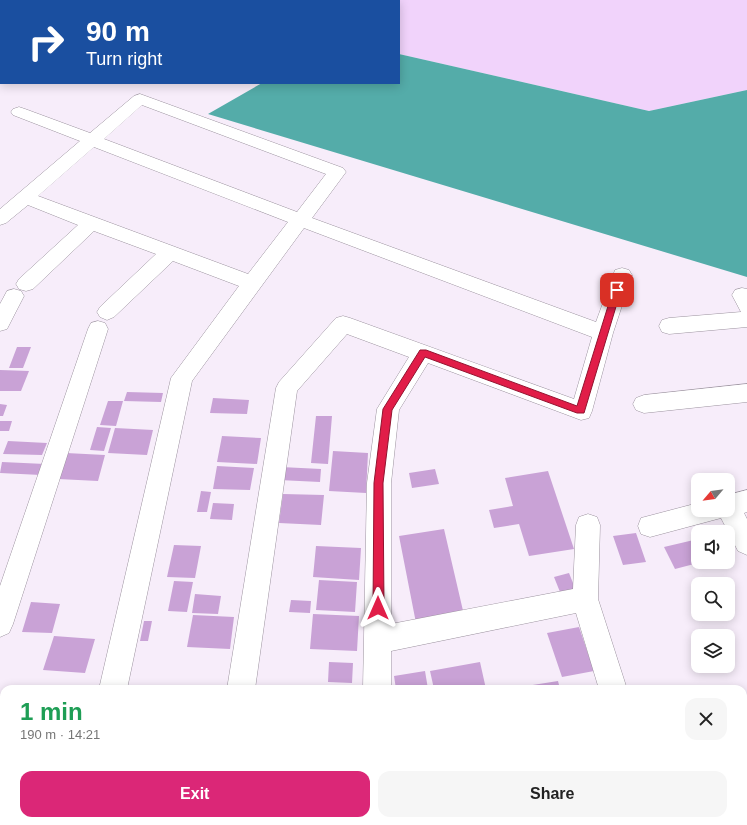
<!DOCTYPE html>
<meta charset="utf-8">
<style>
body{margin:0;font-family:Helvetica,sans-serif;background:#f6f6f6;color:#222;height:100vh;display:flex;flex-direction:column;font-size:15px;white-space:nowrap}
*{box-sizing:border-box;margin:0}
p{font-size:13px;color:#767676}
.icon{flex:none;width:22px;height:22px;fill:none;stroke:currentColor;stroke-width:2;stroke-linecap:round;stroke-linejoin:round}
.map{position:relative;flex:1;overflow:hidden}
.panel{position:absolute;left:0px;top:685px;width:747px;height:140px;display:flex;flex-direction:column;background:#fff;border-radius:12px 12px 0 0;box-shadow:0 2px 10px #0003}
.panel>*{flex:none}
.guide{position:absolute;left:0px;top:0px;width:400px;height:84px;box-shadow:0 2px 10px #0003;background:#1a4fa0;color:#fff;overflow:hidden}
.needle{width:26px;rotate:241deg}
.tools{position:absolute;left:691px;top:473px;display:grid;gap:8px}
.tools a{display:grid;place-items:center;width:44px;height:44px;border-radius:8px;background:#fff;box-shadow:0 2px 10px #0003;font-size:20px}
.pin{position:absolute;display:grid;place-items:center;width:34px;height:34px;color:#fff;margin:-17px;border-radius:8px;box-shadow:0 2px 6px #0006}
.me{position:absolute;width:44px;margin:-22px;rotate:0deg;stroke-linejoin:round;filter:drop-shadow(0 0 3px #0008)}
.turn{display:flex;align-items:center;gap:14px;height:84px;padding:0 20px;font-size:18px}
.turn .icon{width:52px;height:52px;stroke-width:2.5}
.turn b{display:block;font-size:28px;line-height:34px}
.round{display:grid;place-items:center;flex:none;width:42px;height:42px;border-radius:12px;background:#f6f6f6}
.head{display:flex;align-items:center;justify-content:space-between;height:68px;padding:0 20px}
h1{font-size:24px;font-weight:700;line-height:30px;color:#1e9e55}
.primary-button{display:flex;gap:8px;margin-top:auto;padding:8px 20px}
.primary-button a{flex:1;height:46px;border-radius:12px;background:#db2777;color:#fff;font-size:16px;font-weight:700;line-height:46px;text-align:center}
.primary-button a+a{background:#f6f6f6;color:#222}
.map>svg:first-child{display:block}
.green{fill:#f1d3fb}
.water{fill:#54aca9}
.building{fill:#c9a2d6}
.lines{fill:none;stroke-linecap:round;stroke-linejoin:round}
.street-casing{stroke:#9c939f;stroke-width:1}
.street{fill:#fff;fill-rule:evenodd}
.route{fill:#e11d48;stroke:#92132f}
</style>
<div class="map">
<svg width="747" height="825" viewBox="0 0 747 825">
<rect width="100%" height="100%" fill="#f7edfa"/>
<!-- green -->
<path class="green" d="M253,0H747V90L649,111L399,54V1Z"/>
<!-- water -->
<path class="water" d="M399,54L649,111L747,90V277L208,114L262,83H399Z"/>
<!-- building -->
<path class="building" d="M17,347H31L23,368H9Z
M0,370L29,371L21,391H0Z
M127,392L163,393L161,402L124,401Z
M213,398L249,400L247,414L210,413Z
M108,401H123L116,426L100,425Z
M0,404L7,405L3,416H0Z
M316,416H332L328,464L311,463Z
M0,421H12L9,431H0Z
M97,427L111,428L104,451L90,450Z
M115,428L153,430L147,455L108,453Z
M222,436L261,438L257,464L217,462Z
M8,441L47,443L42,455L3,454Z
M333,451L368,453L366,493L329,491Z
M66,453L105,455L98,481L58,479Z
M2,462L45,464L41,475L0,473Z
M217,466L254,468L250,490L213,489Z
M281,467L321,469L320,482L279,480Z
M435,469L439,484L412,488L409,473Z
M548,471L574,549L529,556L519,524L494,528L489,510L513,506L505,478Z
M201,491L211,492L207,512H197Z
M283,494L324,495L321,525L279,523Z
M213,503L234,504L232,520L210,519Z
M444,529L464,615L416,623L399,536Z
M636,533L646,562L623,565L613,536Z
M698,539V563L675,569L664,547Z
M174,545L201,546L195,578L167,577Z
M316,546L361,548L359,580L313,577Z
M569,573L577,593L562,597L554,577Z
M319,580L357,582L355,612L316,610Z
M174,581L193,582L187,612L168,611Z
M195,594L221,596L218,614L192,613Z
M291,600L311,601L310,613L289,612Z
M31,602L60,604L52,633L22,632Z
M313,614L359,616L357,651L310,649Z
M193,615L234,617L230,649L187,647Z
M144,621H152L148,641H140Z
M579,627L594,671L562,677L547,633Z
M54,636L95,639L85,673L43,670Z
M329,662L353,663L352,683L328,682Z
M480,662L486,689H434L430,671Z
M425,671L428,689H396L394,676Z
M558,681L560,689H521L520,687Z
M747,793V825H745L743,820V794Z
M0,795H4L3,815H0Z
M6,821H59L58,825H10L5,824Z
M152,821H201V825H151Z
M430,821H451V825H431Z
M643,821H667L668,825H644Z"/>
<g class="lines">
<defs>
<path id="street" d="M140,94L343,168L346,172L312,218L596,322L615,270L622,268L629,270L632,275L613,333L592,411L589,418L581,420L428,363L399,410L391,483V624L573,589L576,525L579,517L588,514L597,517L600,525L598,599L627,689H599L576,613L391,651V689H363L367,483L377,409L409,357L347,334L297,391L255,689H227L276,388L279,382L336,318L343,316L350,318L574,399L592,337L304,228L192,381L127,689H99L171,378L239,286L173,261L114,317L107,320L100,317L97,312L100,307L156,254L94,231L33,289L26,291L19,289L16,284L19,279L78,225L28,205L6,223L0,225V209L80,141L13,115L11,112L13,109L19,107L25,109L90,133L134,96ZM142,105L326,174L297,212L104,139ZM94,147L288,222L248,274L38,196Z
M742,288L747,289V327L669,334L662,332L659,326L662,320L669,318L741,312L732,295L735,290Z
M14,289L21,291L24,296L7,329L0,331V304L7,291Z
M98,321L105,323L108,329L13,624L9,633L0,637V586L88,329L91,323Z
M747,384V402L644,413L636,410L633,404L636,398L644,395Z
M747,490V512L744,513L747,519V555L738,551L721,518L650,537L641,534L638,526L641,518L698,503V510H728V495Z
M0,696H4V724H0Z
M78,821H108L107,825H77Z
M214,821H244V825H214Z
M370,821H400V825H370Z
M576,821H606L607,825H577Z"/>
</defs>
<!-- street casing -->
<use href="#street" class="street-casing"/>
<!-- street -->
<use href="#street" class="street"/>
</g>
<!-- route -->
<path class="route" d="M617,287L621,290L584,413H577L425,357L392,410L383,483L384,608L382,612L378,614L375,612L373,608L374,483L383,409L420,350H426L577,406L613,290Z"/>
</svg>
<div class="tools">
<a><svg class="needle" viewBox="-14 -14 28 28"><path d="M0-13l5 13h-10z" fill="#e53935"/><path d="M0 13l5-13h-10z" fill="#767676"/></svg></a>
<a><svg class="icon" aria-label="sound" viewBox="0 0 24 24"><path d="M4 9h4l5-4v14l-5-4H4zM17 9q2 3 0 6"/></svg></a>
<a><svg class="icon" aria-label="search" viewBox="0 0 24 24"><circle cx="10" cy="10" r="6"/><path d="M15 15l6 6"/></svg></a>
<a><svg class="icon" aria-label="layers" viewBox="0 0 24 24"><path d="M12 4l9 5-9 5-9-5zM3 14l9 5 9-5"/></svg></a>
</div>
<div class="pin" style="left:617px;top:290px;background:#d93025"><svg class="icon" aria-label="arrive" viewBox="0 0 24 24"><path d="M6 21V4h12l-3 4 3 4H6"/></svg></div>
<svg class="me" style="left:378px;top:608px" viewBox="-20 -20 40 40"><path d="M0-17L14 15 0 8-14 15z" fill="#e11d48" stroke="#fff" stroke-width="4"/></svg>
<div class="guide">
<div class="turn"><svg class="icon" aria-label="right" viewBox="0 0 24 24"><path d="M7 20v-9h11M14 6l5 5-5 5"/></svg><div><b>90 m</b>Turn right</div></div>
</div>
<section class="panel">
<div class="head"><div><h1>1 min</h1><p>190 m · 14:21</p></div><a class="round"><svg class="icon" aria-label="close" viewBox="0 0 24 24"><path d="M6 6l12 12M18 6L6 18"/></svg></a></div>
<div class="primary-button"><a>Exit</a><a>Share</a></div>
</section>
</div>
